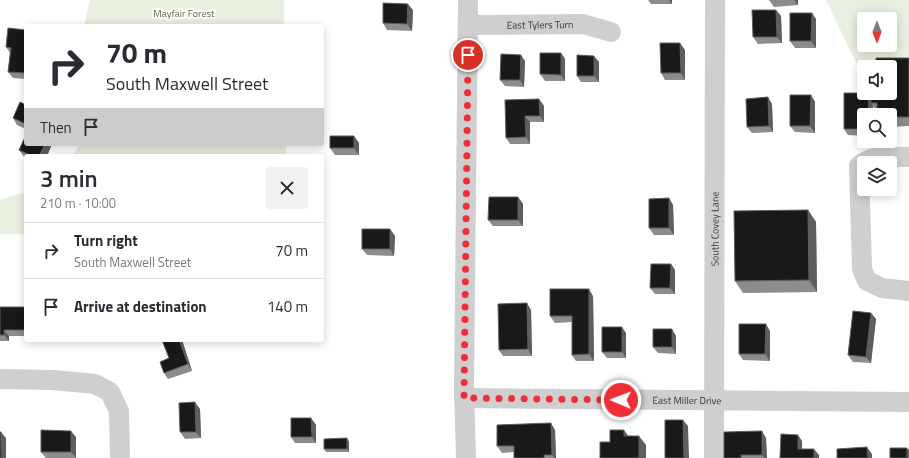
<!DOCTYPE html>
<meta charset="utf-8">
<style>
body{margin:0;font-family:"Titillium Web",sans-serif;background:#f2f2f3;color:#2b2b33;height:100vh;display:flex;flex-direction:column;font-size:15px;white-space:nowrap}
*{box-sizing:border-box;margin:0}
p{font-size:13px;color:#7c7c81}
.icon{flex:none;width:22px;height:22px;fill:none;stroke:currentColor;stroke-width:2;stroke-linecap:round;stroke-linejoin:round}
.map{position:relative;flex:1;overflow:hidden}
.details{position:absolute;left:24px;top:154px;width:300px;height:188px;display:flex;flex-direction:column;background:#fff;border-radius:4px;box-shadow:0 2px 10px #0003}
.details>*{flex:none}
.top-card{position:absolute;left:24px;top:24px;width:300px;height:122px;border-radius:4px;box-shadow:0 2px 10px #0003;background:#fff;color:#2b2b33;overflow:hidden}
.needle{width:26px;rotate:180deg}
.controls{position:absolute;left:857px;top:12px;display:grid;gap:8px}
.controls a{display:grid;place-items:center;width:40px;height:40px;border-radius:4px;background:#fff;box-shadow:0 2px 10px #0003;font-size:20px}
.pin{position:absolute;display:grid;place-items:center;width:34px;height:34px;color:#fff;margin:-17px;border:2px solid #fff;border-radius:50%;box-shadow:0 1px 4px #0007}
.me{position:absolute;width:44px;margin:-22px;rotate:271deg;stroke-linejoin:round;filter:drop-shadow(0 0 3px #0008)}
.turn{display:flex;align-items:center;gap:14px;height:84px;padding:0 16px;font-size:18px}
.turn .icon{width:52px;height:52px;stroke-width:2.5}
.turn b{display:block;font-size:28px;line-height:34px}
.then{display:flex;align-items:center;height:38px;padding:0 16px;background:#0003;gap:8px;font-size:15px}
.round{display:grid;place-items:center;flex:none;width:42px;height:42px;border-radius:4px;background:#f2f2f3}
.summary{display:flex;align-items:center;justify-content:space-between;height:68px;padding:0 16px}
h1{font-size:24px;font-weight:600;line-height:30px}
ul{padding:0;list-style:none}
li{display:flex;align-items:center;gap:12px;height:56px;padding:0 16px;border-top:1px solid #e1e1e2}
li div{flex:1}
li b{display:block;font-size:15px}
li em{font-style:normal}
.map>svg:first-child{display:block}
.green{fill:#e8efe0;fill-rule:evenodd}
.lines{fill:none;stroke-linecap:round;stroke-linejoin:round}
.minor{stroke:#cfcfcf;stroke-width:20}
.wall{fill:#8c8c8c}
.shaded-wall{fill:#5e5e5e}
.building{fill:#191919;stroke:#5e5e5e}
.route{stroke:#f02e36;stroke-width:7;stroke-dasharray:0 12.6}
.labels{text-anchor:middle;stroke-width:4;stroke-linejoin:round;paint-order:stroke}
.park-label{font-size:10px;fill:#53723c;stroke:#fff}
.street-label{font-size:10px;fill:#323232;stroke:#fff}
</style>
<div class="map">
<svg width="909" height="458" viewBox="0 0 909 458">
<rect width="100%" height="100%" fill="#fff"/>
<!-- green -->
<path class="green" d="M90,0H284V26H84Z
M826,0H909V57L858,67ZM864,19H890V45H864Z
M79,144H286V156H73Z
M26,192V234H0V200Z"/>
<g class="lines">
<!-- minor -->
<g class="minor">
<path id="s1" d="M468,25L583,24L611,32"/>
<path d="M909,157C890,157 875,153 859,166L862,269L867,281L882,288L909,291"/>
<path d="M0,379L53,380L95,384L110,392L119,411L120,458"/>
<path id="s2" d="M464,398L909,402"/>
<path d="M466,458L464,388L468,0"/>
<path id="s3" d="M714,458L715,0"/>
</g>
</g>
<!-- wall -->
<path class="wall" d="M648,0H672V4H651Z
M769,0H798V5L774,7Z
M413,10L412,31L387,30L383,23Z
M776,10L781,16L782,43L758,44L753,37Z
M812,13L816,19V48H795L790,41Z
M26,30V79L13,78L8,72L10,53L6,47Z
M685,50V80H665L661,73Z
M561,53L565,59V81H545L540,74Z
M594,56L599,62V82H581L577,76Z
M909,58V126L890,127V115L877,112L873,106V115H864V136L848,135L844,129L871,96Z
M525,61L524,87L505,86L500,80Z
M811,95L815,102V133L795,132L790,126Z
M539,99L544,106V122H530V144H510L506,138Z
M772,104L773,132L752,133L747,127Z
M26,105V129L17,125L13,118Z
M354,136L359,143V155H335L330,148Z
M26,144H52L47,156H26V158L24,157L19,150Z
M518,197L523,204V226H493L488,220Z
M669,198L673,205L674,235H654L649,228Z
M808,210L816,222L817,292L743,293L735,281Z
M390,229L395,236L394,256L367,255L362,249Z
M671,264L675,270V294H655L650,288Z
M593,296L594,361H576L572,355V322L555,323L550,316Z
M0,307H26V336H9V341H0Z
M531,310L532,356H503L499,350Z
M871,313L876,319L871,363L853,362L848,355Z
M770,331V361L743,360L739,354Z
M626,333V358H607L602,352Z
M676,336V354L658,353L653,347Z
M182,340L192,371L168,379L164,373L169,358Z
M200,409L201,438L185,439L180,432Z
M311,418L316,425V443H295L291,437Z
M555,430L556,458H514V452L502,453L497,446Z
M76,437V458H46L41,452Z
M347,438L349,442V452H326L324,449Z
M766,438L767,458H724Z"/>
<!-- shaded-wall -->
<path class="shaded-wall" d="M669,0H672V4Z
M794,0H798V5Z
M408,4L413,10L412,31L407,24Z
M776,10L781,16L782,43L777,37Z
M812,13L816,19V48L811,41Z
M680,43L685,50V80L681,73Z
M561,53L565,59V81L561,75Z
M521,55L525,61L524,87L520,80Z
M594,56L599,62V82L594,76Z
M869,93L873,100L871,103L873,106V115H868Z
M811,95L815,102V133L810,126Z
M768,97L772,104L773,132L769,126Z
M539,99L544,106V122L540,116Z
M525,116L530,122V144L526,137Z
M354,136L359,143V155L354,148Z
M45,144H52L47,156H39Z
M518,197L523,204V226L518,220Z
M669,198L673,205L674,235L669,228Z
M808,210L816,222L817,292L809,280Z
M390,229L395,236L394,256L390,249Z
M671,264L675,270V294L670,288Z
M589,289L593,296L594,361L589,354Z
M527,303L531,310L532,356L528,349Z
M871,313L876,319L871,363L866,357Z
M766,324L770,331V361L765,354Z
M622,327L626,333V358L622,352Z
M672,329L676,336V354L672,347Z
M4,330L9,336V341L4,335Z
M179,340H182L192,371L188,364Z
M195,402L200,409L201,438L196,432Z
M311,418L316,425V443L312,437Z
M683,420L688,426L689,458H684Z
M551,423L555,430L556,458H554L552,455Z
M624,430L631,440L624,436Z
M71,431L76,437V458L71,452Z
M762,431L766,438L767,458H764L762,455Z
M1,432L6,438V458H2Z
M798,435L802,441V455L798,449Z
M639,436L646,445V458H639Z
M347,438L349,442V452L347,449Z
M867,447L872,454V458H868Z
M907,448L909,450V458H907Z
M814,449L819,455V458H814Z"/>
<!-- building -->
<path class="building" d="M383,3L408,4L407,24L383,23Z
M752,10H776L777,37H753Z
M790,13H812L811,41H790Z
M8,28L26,30L25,49H26V73L8,72L11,48L6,47Z
M660,43H680L681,73H661Z
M540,53H561V75L540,74Z
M501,54L521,55L520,80H500Z
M577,55L594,56V76H577Z
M876,58H909V117H890V115H877V103H871V93H890V67H876Z
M844,93H869L868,115H864V129H844Z
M790,95H811L810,126H790Z
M768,97L769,126L747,127L746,99Z
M539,99L540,116H525L526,137L506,138L505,100Z
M20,102L26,105V124L13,118Z
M26,135V144H45L39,156H32L19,150Z
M330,136H354V148H330Z
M489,197H518V220H488Z
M669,198V228H649V199Z
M808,210L809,280L735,281L734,211Z
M362,229H390V249H362Z
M651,264H671L670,288H650Z
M550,289H589V354L572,355V316H550Z
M527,303L528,349L499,350L498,304Z
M0,307H26V330H4V335H0Z
M853,311L871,313L866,357L848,355Z
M739,324H766L765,354H739Z
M602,327H622V352H602Z
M653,329H672V347H653Z
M162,340H179L188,364L164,373L160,362L169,358Z
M195,402L196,432H180L179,403Z
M291,418H311L312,437H291Z
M665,420H683L684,458H665Z
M551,423L552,455H544V458H514V446H497V425Z
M41,430L71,431V452H41Z
M610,430H624V436H639V458H600V442H610Z
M762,431V455H741V458H724V432Z
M0,432H1L2,458H0Z
M781,434L798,435V449H814V458H780Z
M347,438V449H324V439Z
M867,447L868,458H837V449Z
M890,448H907V458H890Z"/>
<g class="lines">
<!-- route -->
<path class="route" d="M468,55L464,398L621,400"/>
</g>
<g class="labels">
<!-- park labels -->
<g class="park-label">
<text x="184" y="17">Mayfair Forest</text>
</g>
<!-- street labels -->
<g class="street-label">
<text dy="4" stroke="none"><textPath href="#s1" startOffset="72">East Tylers Turn</textPath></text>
<text dy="4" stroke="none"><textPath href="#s3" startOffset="229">South Covey Lane</textPath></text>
<text dy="4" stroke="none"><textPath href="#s2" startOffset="223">East Miller Drive</textPath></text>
</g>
</g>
</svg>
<div class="controls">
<a><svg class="needle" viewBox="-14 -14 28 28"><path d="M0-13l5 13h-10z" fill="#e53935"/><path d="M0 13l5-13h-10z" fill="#7c7c81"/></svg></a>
<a><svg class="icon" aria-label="sound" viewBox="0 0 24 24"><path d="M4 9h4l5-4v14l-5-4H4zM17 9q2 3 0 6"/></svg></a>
<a><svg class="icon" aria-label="search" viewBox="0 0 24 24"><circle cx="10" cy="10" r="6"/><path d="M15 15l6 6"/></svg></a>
<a><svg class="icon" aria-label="layers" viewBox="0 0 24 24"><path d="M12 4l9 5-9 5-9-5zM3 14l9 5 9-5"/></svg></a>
</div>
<div class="pin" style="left:468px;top:55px;background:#d93025"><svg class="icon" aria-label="arrive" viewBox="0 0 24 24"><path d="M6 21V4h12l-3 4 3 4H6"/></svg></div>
<svg class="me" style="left:621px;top:400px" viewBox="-20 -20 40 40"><circle r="17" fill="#f02e36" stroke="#fff" stroke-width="3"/><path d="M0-11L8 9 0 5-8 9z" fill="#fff"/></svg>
<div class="top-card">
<div class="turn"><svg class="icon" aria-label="right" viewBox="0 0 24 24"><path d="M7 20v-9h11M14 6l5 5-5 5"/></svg><div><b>70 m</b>South Maxwell Street</div></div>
<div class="then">Then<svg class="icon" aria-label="arrive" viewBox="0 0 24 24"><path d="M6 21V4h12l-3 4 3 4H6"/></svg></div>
</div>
<section class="details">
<div class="summary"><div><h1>3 min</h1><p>210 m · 10:00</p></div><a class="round"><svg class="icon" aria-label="close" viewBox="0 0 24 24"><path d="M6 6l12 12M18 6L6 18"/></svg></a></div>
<ul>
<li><svg class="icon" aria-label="right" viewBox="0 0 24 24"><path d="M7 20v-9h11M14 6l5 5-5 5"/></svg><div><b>Turn right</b><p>South Maxwell Street</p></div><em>70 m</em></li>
<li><svg class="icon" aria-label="arrive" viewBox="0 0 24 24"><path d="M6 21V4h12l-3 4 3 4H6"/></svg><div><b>Arrive at destination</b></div><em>140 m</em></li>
</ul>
</section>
</div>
